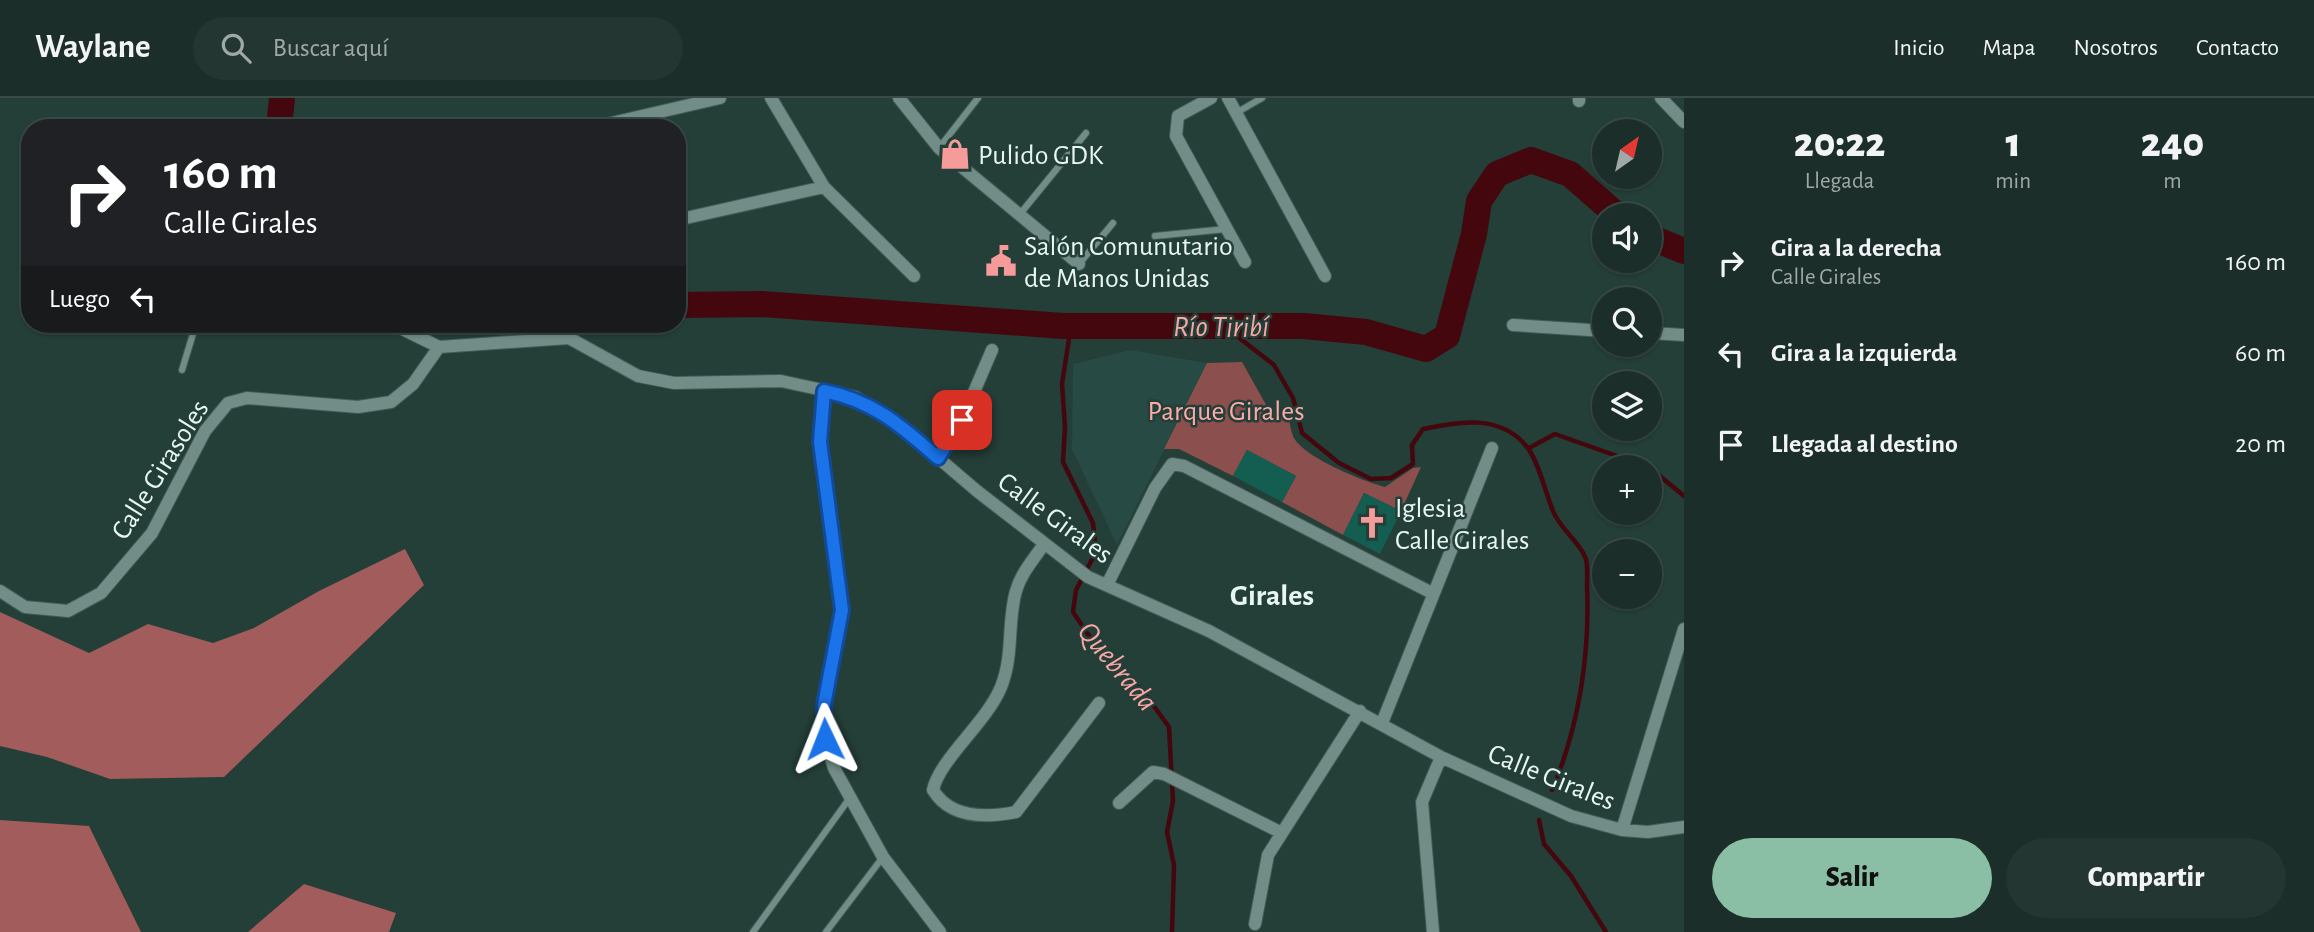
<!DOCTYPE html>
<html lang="es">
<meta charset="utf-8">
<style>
body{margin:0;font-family:"Alegreya Sans",sans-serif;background:#243632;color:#f1f3f6;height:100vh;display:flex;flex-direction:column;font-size:26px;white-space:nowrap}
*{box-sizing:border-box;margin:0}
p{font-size:23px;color:#a0a8a8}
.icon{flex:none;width:38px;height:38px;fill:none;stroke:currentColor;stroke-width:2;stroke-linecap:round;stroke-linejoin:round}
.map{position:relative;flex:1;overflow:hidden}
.drawer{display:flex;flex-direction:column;background:#1b2e2a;width:630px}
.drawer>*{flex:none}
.guide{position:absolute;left:21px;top:21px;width:665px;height:214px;border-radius:28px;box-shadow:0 2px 5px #0004,0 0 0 2px #394a47;background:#202124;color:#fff;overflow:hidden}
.needle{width:46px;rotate:34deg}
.tools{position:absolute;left:1592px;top:21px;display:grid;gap:14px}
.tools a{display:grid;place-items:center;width:70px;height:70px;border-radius:50%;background:#1b2e2a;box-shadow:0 2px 5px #0004,0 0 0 2px #394a47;font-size:35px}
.pin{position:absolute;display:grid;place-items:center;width:60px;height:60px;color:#fff;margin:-30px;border-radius:14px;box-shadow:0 4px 10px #0006}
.me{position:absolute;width:77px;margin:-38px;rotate:358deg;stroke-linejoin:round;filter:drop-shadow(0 0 5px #0008)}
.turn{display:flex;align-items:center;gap:24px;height:147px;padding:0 28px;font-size:32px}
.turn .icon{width:91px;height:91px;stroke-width:2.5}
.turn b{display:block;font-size:49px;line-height:60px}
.then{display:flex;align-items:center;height:66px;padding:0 28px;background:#0003;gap:14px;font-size:26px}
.eta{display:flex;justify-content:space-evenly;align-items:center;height:119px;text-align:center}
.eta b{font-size:42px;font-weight:800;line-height:49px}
.primary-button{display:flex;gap:14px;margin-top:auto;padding:14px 28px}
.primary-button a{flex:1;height:80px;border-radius:42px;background:#8abfa5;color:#111;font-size:28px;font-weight:800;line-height:80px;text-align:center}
.primary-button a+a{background:#243632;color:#f1f3f6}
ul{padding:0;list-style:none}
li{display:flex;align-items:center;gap:21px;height:91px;padding:0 28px}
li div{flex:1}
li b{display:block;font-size:26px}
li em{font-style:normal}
header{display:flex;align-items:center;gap:42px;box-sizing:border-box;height:98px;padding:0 35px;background:#1b2e2a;border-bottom:2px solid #394a47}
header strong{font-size:33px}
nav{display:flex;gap:38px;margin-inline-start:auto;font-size:24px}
.search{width:490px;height:63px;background:#243632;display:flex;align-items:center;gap:18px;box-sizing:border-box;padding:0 24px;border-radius:38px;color:#a0a8a8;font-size:26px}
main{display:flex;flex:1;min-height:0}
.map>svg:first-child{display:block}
.built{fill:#284a44}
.green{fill:#8b4f4e}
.forest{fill:#a15c5b}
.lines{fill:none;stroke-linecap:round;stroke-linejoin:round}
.stream{stroke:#44070d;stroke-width:4.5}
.river{stroke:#44070d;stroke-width:26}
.building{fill:#135d51}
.lane-casing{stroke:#445b56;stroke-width:8}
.street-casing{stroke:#445b56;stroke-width:14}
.lane{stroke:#728d87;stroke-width:6}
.street{stroke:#728d87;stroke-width:12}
.route-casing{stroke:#114b97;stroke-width:18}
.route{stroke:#1a73e8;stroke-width:12}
.labels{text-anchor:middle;stroke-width:5;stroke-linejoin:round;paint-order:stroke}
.poi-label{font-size:28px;fill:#e7f6f2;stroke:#243e38;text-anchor:start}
.park-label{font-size:28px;fill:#fcaba8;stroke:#243e38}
.street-label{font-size:28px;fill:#e7f6f2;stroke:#243e38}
.water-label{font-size:30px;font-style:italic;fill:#f8a7a5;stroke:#243e38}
.neighbourhood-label{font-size:30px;font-weight:bold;fill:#e7f6f2;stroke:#243e38}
</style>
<header>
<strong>Waylane</strong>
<div class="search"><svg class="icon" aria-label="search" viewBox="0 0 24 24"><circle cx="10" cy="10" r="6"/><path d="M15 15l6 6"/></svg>Buscar aquí</div>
<nav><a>Inicio</a><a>Mapa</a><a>Nosotros</a><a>Contacto</a></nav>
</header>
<main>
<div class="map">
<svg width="1684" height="834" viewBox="0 0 1684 834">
<rect width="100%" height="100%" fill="#243e38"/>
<!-- built -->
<path class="built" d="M1130,252L1207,265L1117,447L1072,351L1073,266Z"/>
<!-- green -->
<path class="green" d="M1242,264L1269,312L1287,310C1289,319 1290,330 1293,338C1302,359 1363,383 1385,389L1413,370L1421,369L1401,413L1364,395L1343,437L1282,404L1296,378L1247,352L1233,378L1179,351H1164L1207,265Z"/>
<!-- forest -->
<path class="forest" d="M405,451L424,487L224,679L110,681L47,659L0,648V514L89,555L148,526L213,545L254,530L319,493Z
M0,722L89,728L141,834H0Z
M304,786L396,815L389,834H248Z"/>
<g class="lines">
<!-- stream -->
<path class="stream" d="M1071,228L1062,286L1065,329L1063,364L1093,425L1096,454L1076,492L1073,514L1087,535L1148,600L1169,629L1173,703L1167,734L1174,767L1172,834
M1225,229L1274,267L1293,300L1302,335L1339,365L1371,381L1391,380L1413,366L1412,347L1423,331C1459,323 1501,316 1527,349C1538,362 1546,396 1553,413C1560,431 1580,444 1586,461C1588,469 1587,480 1587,488C1590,556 1579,629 1552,692
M1529,350L1555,336L1648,369
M1650,370L1684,398
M1539,722L1544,746L1571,778L1606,834"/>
<!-- river -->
<path class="river" d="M279,30L282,0
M1650,139L1684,153
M677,207L762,206L1063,228H1304L1366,234L1426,251L1447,238L1474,136L1479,103L1497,76L1531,62L1570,76L1617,117"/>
</g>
<!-- building -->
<path class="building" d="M1247,352L1296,378L1282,404L1233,378Z
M1364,395L1401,413L1380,456L1343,437Z"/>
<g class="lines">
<defs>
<path id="lane" d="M1236,15L1262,0
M939,50L978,0
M1020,116L1086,35
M1155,138L1226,131
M1079,166L1113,125
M182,272L196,226
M753,834L849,701
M826,834L883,759"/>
<path id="street" d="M771,0L824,89L914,178
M899,0L939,50L1079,166
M1211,0L1178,18L1176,38L1245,164
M1228,0L1325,178
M1579,0V3
M1661,0L1684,24
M590,30L720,0
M677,122L824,89
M392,226L439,249L569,240L638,278L674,285L781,283L855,299L895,323L977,393L1088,479L1209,533L1441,659L1571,718L1622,732L1648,734L1684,729
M1513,227L1605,233
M1650,235L1684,237
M824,293L820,344L842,512L824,607L825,641L834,670L883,759L940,834
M938,360L962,322L992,252
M1044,446C1034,461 1021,475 1016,493C1007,524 1014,557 1001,589C987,624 939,662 933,692C950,720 986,720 1016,714L1099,605
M1107,487L1155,390L1172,366L1184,368L1432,495
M0,493L25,509L68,513L101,495L152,435L205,333L228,305L247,300L358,309L391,304L413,286L439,249
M1382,625L1492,350
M1119,705L1153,674L1164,676L1280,734
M1622,732L1684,531
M1255,826L1268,757L1360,613
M1433,834L1422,704L1441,659"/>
</defs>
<!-- lane casing -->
<use href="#lane" class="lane-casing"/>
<!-- street casing -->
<use href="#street" class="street-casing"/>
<!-- lane -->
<use href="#lane" class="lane"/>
<!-- street -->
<use href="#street" class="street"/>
</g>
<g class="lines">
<defs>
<path id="route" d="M825,641L824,607L842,512L820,344L824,293C874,303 901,328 938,360L962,322"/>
</defs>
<!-- route casing -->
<use href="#route" class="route-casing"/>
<!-- route -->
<use href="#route" class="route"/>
</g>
<!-- icons -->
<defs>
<symbol id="shop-bare" viewBox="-9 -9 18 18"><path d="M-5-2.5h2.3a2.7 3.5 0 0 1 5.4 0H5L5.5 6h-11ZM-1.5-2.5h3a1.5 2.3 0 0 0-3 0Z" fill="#f59b99" stroke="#243e38" stroke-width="2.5" paint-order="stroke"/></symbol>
<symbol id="civic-bare" viewBox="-9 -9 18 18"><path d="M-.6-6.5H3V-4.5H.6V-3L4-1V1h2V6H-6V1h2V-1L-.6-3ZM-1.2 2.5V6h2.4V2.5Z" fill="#f59b99" stroke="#243e38" stroke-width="2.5" paint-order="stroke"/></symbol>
<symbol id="church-bare" viewBox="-9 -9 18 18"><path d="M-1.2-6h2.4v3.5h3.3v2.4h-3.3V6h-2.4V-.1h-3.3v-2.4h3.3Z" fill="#f59b99" stroke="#243e38" stroke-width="2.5" paint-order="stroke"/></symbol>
</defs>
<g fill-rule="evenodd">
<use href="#shop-bare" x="933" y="34" width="44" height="44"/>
<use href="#civic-bare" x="979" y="141" width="44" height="44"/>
<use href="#church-bare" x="1350" y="403" width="44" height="44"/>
</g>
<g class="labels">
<!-- poi labels -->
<g class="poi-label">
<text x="978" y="66">Pulido GDK</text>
<text x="1024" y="157">Salón Comunutario<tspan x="1024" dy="32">de Manos Unidas</tspan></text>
<text x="1395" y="419">Iglesia<tspan x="1395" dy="32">Calle Girales</tspan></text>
</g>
<!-- park labels -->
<g class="park-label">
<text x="1226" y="322">Parque Girales</text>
</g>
<!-- street labels -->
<g class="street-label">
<text transform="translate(159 371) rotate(-58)" y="10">Calle Girasoles</text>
<text transform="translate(1056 419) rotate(36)" y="10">Calle Girales</text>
<text transform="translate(1552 678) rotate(22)" y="10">Calle Girales</text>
</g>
<!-- water labels -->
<g class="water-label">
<text x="1221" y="238">Río Tiribí</text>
<text transform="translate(1118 568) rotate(50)" y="10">Quebrada</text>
</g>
<!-- neighbourhood labels -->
<g class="neighbourhood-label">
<text x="1272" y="507">Girales</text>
</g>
</g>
</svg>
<div class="tools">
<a><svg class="needle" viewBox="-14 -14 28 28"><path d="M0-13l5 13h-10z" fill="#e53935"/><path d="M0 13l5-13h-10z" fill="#a0a8a8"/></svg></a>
<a><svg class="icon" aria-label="sound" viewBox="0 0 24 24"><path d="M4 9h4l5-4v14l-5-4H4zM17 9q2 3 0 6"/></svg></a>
<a><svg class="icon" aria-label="search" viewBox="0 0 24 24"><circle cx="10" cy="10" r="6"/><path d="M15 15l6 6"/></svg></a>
<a><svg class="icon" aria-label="layers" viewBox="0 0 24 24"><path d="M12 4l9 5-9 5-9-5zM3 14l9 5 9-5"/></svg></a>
<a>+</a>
<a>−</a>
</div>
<div class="pin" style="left:962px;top:322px;background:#d93025"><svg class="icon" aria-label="arrive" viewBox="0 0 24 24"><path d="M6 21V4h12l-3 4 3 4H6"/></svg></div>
<svg class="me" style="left:825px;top:641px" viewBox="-20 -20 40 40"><path d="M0-17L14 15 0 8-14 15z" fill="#1a73e8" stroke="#fff" stroke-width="4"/></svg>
<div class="guide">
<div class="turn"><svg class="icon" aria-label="right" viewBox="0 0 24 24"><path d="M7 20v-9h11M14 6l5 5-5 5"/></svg><div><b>160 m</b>Calle Girales</div></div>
<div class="then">Luego<svg class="icon" aria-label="left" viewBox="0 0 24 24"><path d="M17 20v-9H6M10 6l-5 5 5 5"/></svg></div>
</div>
</div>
<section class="drawer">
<div class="eta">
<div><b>20:22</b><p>Llegada</p></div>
<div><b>1</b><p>min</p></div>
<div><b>240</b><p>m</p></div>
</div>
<ul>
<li><svg class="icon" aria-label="right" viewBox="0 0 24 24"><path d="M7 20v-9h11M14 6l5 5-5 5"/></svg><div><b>Gira a la derecha</b><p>Calle Girales</p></div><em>160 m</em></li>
<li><svg class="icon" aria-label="left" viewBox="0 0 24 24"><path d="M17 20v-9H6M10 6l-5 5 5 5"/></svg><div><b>Gira a la izquierda</b></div><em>60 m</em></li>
<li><svg class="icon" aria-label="arrive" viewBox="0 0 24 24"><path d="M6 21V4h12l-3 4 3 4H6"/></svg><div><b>Llegada al destino</b></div><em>20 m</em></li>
</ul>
<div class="primary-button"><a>Salir</a><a>Compartir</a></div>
</section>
</main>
